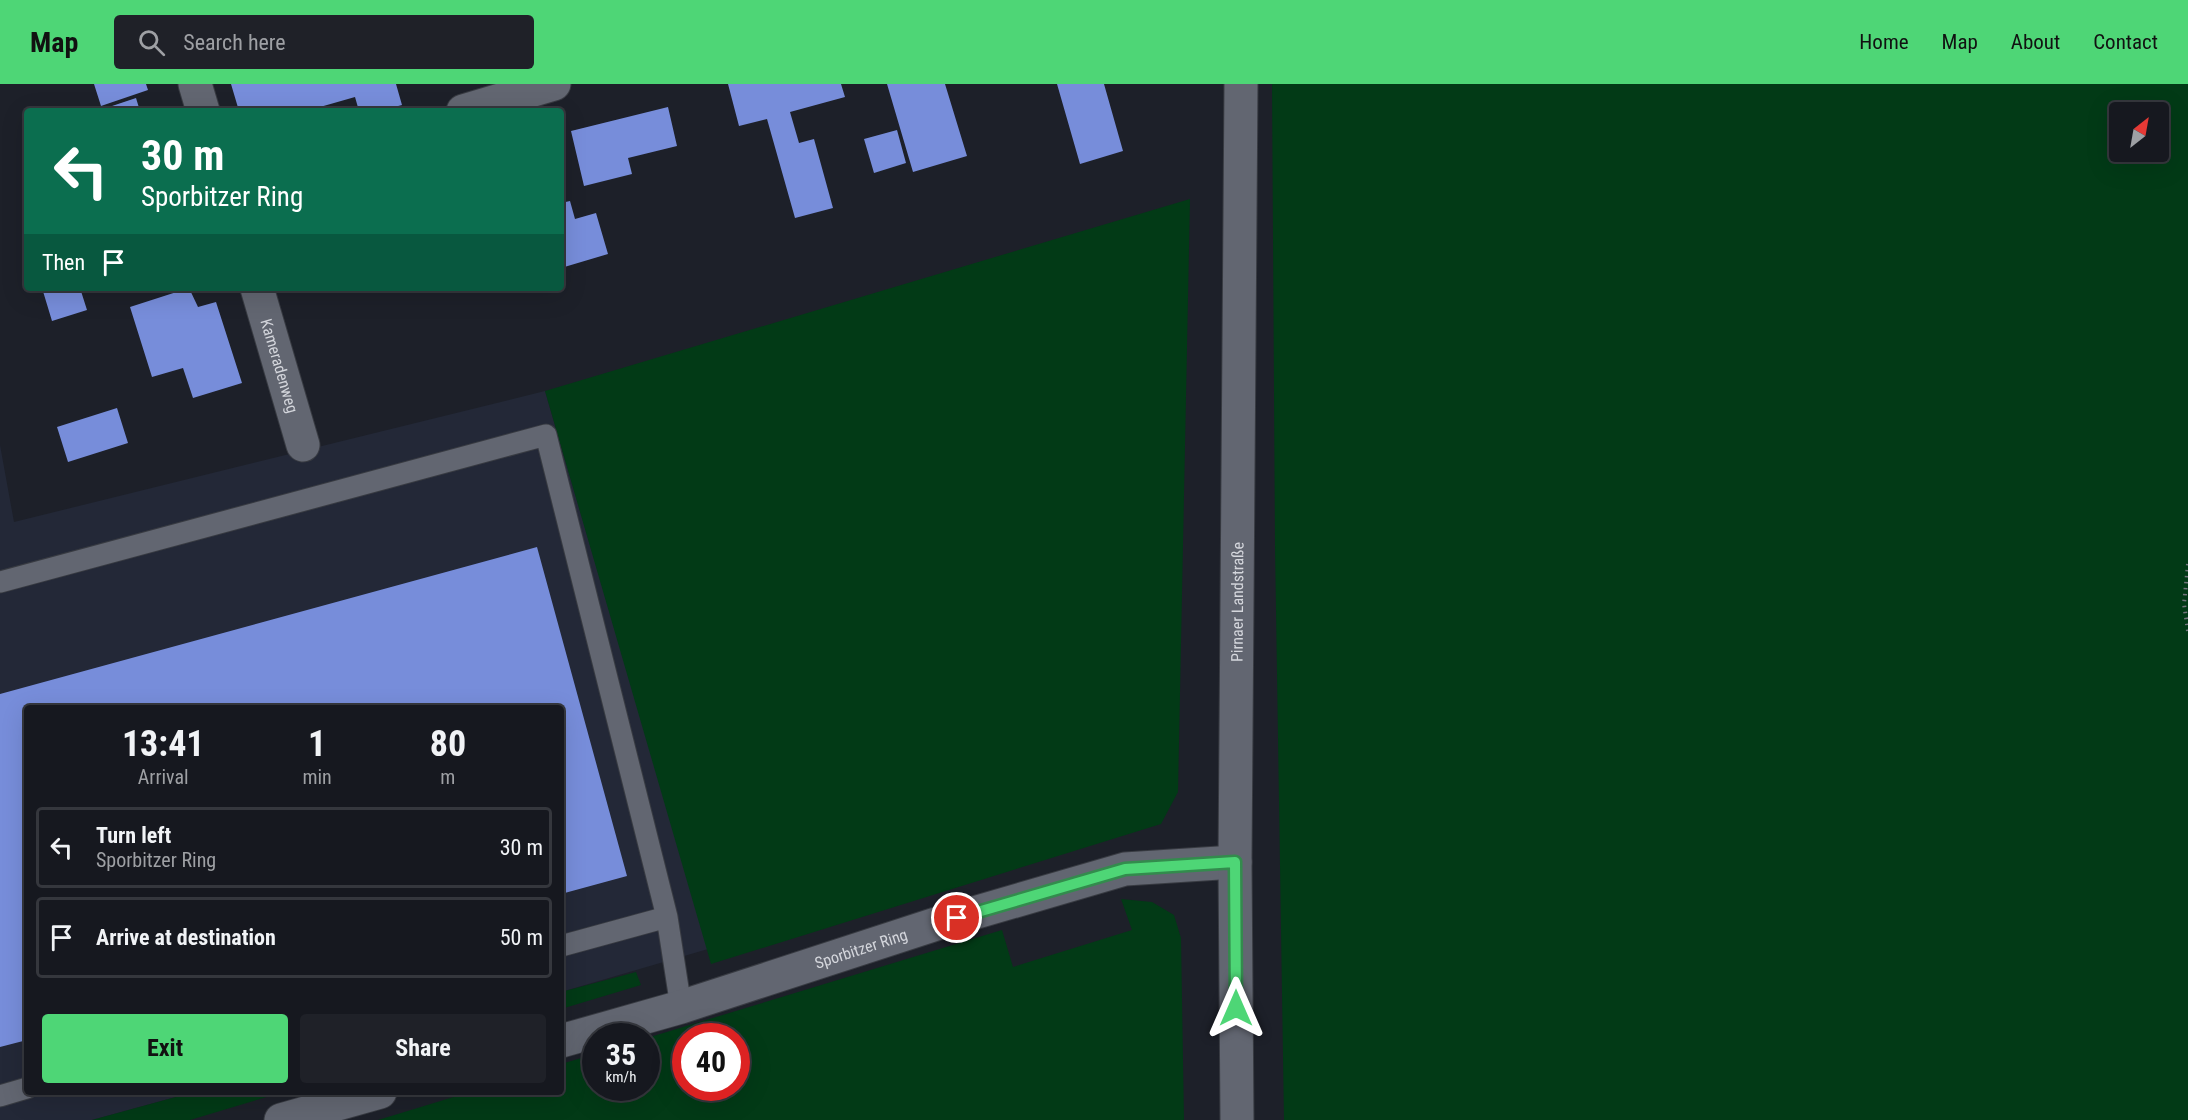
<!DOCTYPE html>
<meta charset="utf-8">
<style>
body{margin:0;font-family:"Roboto Condensed",sans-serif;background:#1f2128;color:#f1f3f6;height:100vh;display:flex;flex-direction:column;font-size:22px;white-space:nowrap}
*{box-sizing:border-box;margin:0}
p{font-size:20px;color:#9ea0a4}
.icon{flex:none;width:33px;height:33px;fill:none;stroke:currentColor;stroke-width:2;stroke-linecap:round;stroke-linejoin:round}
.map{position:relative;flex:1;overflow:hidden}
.panel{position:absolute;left:24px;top:621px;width:540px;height:390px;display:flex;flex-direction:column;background:#16181f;border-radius:6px;box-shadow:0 6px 24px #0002,0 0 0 2px #35373d}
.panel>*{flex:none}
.hud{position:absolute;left:24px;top:24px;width:540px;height:183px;border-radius:6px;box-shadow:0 6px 24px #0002,0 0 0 2px #35373d;background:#0b6e4f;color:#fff;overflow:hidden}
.needle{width:39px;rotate:31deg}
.fabs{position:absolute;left:2109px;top:18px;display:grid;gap:12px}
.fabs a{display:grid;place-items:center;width:60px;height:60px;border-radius:6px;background:#16181f;box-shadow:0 6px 24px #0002,0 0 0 2px #35373d;font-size:30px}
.speed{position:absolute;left:582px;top:939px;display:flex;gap:12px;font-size:30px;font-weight:700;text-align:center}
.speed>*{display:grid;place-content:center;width:78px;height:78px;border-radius:50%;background:#16181f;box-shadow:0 6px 24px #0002,0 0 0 2px #35373d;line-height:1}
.speed small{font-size:15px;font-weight:400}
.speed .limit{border:9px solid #d22;background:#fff;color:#111}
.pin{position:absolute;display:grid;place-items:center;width:51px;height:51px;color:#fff;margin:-26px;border:3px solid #fff;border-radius:50%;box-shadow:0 2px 6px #0007}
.me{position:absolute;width:66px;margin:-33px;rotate:0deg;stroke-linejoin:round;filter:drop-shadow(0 0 4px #0008)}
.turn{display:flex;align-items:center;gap:21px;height:126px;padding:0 18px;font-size:27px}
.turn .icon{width:78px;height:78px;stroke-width:2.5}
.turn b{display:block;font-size:42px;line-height:51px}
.then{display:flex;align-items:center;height:57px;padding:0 18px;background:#0003;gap:12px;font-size:22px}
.eta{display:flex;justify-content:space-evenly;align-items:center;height:102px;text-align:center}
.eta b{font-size:36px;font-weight:700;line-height:42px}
.primary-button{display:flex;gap:12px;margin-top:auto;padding:12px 18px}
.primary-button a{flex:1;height:69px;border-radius:6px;background:#4ed676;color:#111;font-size:24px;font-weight:700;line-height:69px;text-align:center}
.primary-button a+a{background:#1f2128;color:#f1f3f6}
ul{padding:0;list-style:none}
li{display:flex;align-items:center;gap:18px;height:81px;margin:0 12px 9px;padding:0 6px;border:3px solid #35373d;border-radius:6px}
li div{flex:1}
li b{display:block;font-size:22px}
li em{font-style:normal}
header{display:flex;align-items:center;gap:36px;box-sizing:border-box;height:84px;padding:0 30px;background:#4ed676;color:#111}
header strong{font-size:28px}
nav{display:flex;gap:33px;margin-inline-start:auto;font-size:21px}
.search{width:420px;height:54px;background:#1f2128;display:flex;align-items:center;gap:15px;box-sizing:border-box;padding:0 21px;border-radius:6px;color:#9ea0a4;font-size:22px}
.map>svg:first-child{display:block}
.built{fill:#232837}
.green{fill:#023a16;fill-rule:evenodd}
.building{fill:#778dda}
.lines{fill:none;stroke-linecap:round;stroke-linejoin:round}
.service-casing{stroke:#383b42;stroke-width:23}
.minor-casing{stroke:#383b42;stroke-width:35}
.tertiary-casing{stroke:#383b42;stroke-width:35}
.path{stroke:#71747b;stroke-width:4;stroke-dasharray:1.5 4.5;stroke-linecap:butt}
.service{stroke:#626671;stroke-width:21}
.minor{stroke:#626671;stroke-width:33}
.tertiary{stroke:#626671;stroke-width:33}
.route-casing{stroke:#338b4d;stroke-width:15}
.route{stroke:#4ed676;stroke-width:10}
.labels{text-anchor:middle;stroke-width:6;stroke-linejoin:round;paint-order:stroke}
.street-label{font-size:16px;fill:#d4d6dc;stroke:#090a0e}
</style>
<header>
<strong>Map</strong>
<div class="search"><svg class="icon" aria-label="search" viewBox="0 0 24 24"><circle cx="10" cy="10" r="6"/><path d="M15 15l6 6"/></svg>Search here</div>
<nav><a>Home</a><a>Map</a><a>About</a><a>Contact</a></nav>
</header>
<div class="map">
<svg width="2188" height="1036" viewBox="0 0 2188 1036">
<rect width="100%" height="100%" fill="#1d2029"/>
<!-- built -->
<path class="built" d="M545,307L708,865L561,908V624H27V1008H194L92,1036H0V361L14,438Z"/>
<!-- green -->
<path class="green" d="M1272,0H2188V1036H1284L1275,462ZM2120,28H2158V68H2120Z
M1190,115L1178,708L1161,740L711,880L545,307Z
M1121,815L1152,818L1174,831L1181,854L1184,1036H378L470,1008H561V980L595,970L596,1004H646L647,954L1002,846L1013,883L1132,846ZM736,952V1004H686V952Z
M636,888L641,901L561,925V908Z
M194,1008H283L190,1036H92Z"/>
<!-- building -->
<path class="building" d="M94,0H146L148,6L101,22Z
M231,0H396L402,21L379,27H359L355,13L306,27H239Z
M728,0H841L845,13L790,28L799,59L814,55L833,124L795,134L767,35L739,42Z
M887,0H945L967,72L913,88Z
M1057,0H1104L1123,67L1080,80Z
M136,14L140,27H107L106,24Z
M668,23L677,62L628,74L632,90L584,102L571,47Z
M897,46L906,79L874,89L864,55Z
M570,117L575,135L596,129L608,170L561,184V119Z
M42,204H80L87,226L52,237Z
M189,204L198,223L216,218L242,299L193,314L183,284L152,293L130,223Z
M117,324L128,359L68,378L57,343Z
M537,463L627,792L561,810V624H27V956L0,963V610Z"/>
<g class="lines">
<defs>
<path id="service" d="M0,498L546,351L667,833L681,923
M561,862L667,833
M0,1012L27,1004"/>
<g id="minor">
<path d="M195,0L203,27"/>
<path d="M463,27L554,0"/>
<path id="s1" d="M257,204L303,361"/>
<path id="s2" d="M561,957L681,923L936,840L1125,785L1235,778"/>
<path d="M281,1036L380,1008"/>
</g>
<g id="tertiary">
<path id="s3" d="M1237,1036L1235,778L1241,0"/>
</g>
</defs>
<!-- service casing -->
<use href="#service" class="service-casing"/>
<!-- minor casing -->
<use href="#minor" class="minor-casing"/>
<!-- tertiary casing -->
<use href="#tertiary" class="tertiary-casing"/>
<!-- path -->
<path class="path" d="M2188,480L2184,520L2188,547"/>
<!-- service -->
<use href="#service" class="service"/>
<!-- minor -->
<use href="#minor" class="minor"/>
<!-- tertiary -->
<use href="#tertiary" class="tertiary"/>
</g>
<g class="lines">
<defs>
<path id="route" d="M957,834L1125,785L1235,778L1236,924"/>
</defs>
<!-- route casing -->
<use href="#route" class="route-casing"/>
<!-- route -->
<use href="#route" class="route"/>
</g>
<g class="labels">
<!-- street labels -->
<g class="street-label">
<text dy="6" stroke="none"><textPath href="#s1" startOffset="81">Kameradenweg</textPath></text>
<text dy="6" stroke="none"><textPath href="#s3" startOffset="518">Pirnaer Landstraße</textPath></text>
<text dy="6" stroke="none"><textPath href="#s2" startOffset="314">Sporbitzer Ring</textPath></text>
</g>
</g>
</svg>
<div class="fabs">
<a><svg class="needle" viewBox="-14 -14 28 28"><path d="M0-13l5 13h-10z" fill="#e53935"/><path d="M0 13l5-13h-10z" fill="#9ea0a4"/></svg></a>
</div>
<div class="speed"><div>35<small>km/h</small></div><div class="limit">40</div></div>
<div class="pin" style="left:957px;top:834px;background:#d93025"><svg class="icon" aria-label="arrive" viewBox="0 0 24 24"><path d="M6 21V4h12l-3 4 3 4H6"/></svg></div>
<svg class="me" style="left:1236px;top:924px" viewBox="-20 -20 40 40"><path d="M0-17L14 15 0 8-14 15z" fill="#4ed676" stroke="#fff" stroke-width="4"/></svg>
<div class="hud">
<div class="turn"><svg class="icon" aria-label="left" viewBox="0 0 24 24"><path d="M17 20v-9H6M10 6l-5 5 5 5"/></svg><div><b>30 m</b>Sporbitzer Ring</div></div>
<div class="then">Then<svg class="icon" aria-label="arrive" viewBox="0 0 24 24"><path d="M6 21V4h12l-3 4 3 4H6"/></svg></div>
</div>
<section class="panel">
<div class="eta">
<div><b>13:41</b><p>Arrival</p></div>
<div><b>1</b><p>min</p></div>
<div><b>80</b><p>m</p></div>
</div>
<ul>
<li><svg class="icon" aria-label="left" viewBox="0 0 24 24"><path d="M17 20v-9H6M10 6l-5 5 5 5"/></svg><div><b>Turn left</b><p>Sporbitzer Ring</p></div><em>30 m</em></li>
<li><svg class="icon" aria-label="arrive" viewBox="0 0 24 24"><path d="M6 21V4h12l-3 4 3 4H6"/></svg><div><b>Arrive at destination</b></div><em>50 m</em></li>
</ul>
<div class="primary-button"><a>Exit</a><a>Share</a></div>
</section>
</div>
